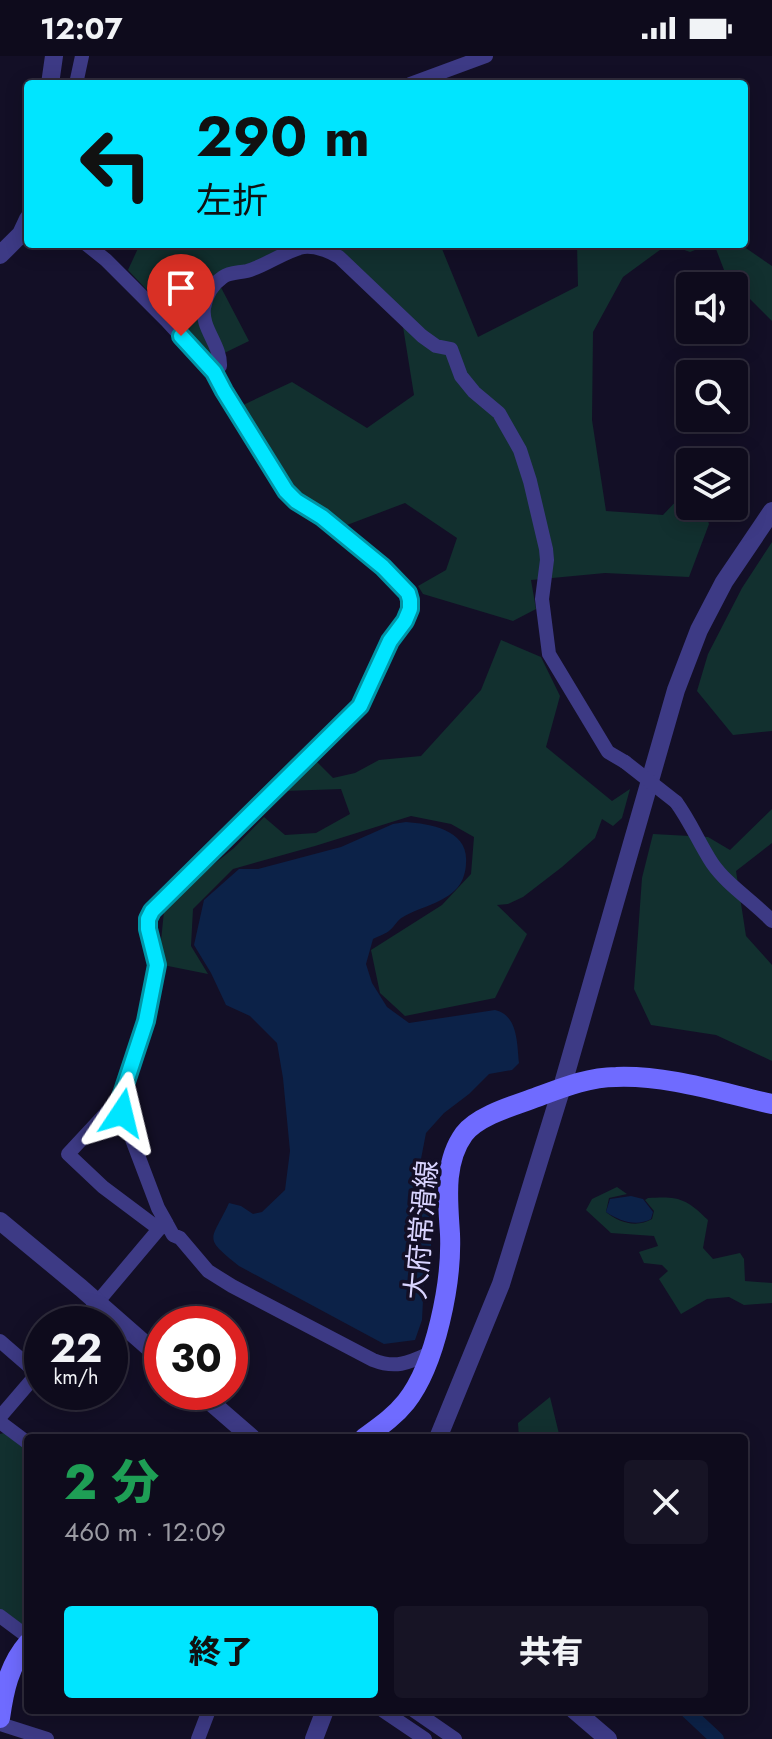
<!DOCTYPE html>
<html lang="ja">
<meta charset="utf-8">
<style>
body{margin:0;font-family:Jost,"Noto Sans JP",sans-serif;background:#171425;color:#f1f3f6;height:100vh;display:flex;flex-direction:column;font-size:30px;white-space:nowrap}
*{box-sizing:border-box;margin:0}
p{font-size:26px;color:#9b9ba3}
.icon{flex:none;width:44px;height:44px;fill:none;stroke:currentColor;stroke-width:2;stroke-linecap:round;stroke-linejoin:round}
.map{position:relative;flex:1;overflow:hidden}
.side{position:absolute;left:24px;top:1378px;width:724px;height:280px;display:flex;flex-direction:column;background:#0e0b1c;border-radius:8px;box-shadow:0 4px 20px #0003,0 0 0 2px #2e2b3b}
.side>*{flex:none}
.top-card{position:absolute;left:24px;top:24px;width:724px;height:168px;border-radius:8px;box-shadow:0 4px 20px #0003,0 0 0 2px #2e2b3b;background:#00e5ff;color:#111;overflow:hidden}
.fabs{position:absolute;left:676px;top:216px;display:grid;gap:16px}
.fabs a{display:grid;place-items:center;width:72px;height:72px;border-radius:8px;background:#0e0b1c;box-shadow:0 4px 20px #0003,0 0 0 2px #2e2b3b;font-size:40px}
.speed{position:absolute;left:24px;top:1250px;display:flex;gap:16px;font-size:40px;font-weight:700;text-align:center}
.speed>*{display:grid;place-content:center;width:104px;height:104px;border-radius:50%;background:#0e0b1c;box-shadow:0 4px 20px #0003,0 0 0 2px #2e2b3b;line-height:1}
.speed small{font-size:20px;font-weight:400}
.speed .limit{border:12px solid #d22;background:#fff;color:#111}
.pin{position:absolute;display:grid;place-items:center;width:68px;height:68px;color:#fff;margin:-82px -34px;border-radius:50% 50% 50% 0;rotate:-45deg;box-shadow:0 0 8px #0007}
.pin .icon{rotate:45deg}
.me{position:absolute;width:88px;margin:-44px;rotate:10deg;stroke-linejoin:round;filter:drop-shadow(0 0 6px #0008)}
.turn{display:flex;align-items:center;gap:28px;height:168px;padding:0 40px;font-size:36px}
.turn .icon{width:104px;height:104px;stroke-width:2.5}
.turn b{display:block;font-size:56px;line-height:68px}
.round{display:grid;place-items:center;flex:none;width:84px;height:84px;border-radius:8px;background:#171425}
.summary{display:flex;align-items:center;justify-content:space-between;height:136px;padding:0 40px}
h1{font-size:48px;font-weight:800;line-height:60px;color:#1e9e55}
.primary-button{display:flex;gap:16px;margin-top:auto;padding:16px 40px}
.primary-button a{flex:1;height:92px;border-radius:8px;background:#00e5ff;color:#111;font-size:32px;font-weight:800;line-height:92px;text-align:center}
.primary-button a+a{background:#171425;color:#f1f3f6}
.status{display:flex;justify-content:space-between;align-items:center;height:56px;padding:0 40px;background:#0e0b1c;direction:ltr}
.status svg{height:22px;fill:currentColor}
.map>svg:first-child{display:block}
.green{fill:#12302f}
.water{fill:#0c2248}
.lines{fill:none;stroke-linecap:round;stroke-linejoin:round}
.canal{stroke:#0c2248;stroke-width:14}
.minor{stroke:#3d3a85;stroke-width:14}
.tertiary{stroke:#3d3a85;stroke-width:18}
.secondary{stroke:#6f6bff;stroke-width:20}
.minor-bridge{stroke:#3d3a85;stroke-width:14}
.route-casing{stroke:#0095a6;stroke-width:20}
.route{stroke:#00e5ff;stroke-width:14}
.labels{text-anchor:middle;stroke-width:7;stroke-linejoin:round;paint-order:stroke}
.street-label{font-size:28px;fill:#d9d4ff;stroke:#130f26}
</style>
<div class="status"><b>12:07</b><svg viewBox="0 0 49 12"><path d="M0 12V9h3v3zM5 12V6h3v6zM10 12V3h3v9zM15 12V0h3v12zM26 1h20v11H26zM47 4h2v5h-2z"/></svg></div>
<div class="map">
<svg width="772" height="1683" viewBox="0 0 772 1683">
<rect width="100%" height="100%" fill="#130f26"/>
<!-- green -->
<path class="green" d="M140,188H293L252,208L215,220L249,285L212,303L128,214Z
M316,188H440L478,281L578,230L577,188H710L690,196L668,188L623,221L593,276L592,364L606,455L663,459L681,440L690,442V450H703L709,468L689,521L605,517L531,524L536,553L513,565L423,538L418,530L446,514L457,482L405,447L347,469L297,434L243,349L292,326L367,372L414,339L400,252Z
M714,188H740L772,210V265L726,219Z
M772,486V675L733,679L697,635L708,598L742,532Z
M501,584L541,601L560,640L546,691L612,745L630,733L622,762L613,770L602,763L595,782L562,811L523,841L508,848L497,849L527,878L495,942L405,960L380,937L371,894L442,849L471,818L474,781L451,768L411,760L315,790L233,813L193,853L191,890L208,918L163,909L161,885L164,855L188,829L234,792L264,761L285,779L316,777L350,758L341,733L284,735L314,703L333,722L355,717L379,704L421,700L481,634Z
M772,753V787L736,815L746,880L772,909V1005L716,979L651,969L634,933L642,822L653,778L708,781L730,794Z
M617,1131L627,1138L609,1142L606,1156C619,1167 637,1172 652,1163L654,1155L645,1144L648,1142C678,1140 686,1142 708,1164L703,1192L713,1203L740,1197L744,1203L745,1225L772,1227V1247L744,1249L729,1241L707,1243L681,1258L659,1223L668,1215L662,1209L644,1207L639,1196L658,1190L654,1180L611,1177L586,1154L592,1143Z
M550,1341L560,1382H519L518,1367Z
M4,1377L28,1395V1572L24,1571L0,1555V1378Z"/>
<!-- water -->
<path class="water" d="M406,766C431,768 469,774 466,807C466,815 463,825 458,831C443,848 422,850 403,861C397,864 395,870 390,874C386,878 378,880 373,883L366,908L372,927L387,951L409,967L495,954C518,959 517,988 519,1007L512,1014L489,1018L469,1038L444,1057L426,1077L421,1103L431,1158V1190L424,1224L422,1264L415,1284L384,1288L239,1210C202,1180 211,1186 229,1147L241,1150L253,1158L262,1156L285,1134L290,1095L283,1022L277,987L250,960L226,949L211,917L194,889L204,844L239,813H258L341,791L393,768Z
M631,1140L643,1143L653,1156L651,1163C636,1171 620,1165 606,1156L610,1143Z"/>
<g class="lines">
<!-- canal -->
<path class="canal" d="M686,1654L717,1683"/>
<!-- minor -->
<path class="minor" d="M76,28L82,0
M410,28L486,0
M214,316L220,310C221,289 201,272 204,252C206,239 213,228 223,221C230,216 238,217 247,215C266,210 284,195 304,191C316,190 329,195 339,201L422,280L436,290L451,293L461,320L474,336L499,357L520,394L530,425L546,493L547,504L542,543L549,598L608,696L625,706
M676,746C690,765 699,787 712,807C727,829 753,845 772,865
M121,1041L122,1057L158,1152L167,1168L159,1173
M167,1168L173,1179L180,1182L208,1215L232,1230L373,1304C396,1313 408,1307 430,1297
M79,1268L159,1173L103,1131L68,1098L121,1041L146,965L157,909L148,873V863L152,855L360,650L390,585L405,565L410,553V544L408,537L383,511L322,461L296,445L286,435L224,335L214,316L166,264L106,204L86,188
M0,1285L38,1318
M0,1361L42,1312
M0,1366L28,1387
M0,1560L28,1581
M382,1654L425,1683
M413,1654L455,1683
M0,1668L47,1683
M198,1683L209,1654"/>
<!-- tertiary -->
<path class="tertiary" d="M50,28L54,0
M0,199L21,178L28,163
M0,1165L81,1232L162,1303
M199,1336L252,1382
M438,1382L501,1228L562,1031L676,634L699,574L724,526L772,455
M574,1654L608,1683
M314,1683L325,1654"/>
<!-- secondary -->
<path class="secondary" d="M364,1382C379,1371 394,1361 406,1346C436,1308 452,1226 450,1178C448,1145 443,1107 464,1078C477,1061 509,1051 529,1044C557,1034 586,1021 616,1021C668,1019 722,1037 772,1048
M0,1662C4,1634 9,1609 28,1587"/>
<!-- minor-bridge -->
<path class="minor-bridge" d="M625,706L676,746"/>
</g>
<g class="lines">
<defs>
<path id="route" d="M122,1057L121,1041L146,965L157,909L148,873V863L152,855L360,650L390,585L405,565L410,553V544L408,537L383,511L322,461L296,445L286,435L224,335L214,316L181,280"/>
</defs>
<!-- route casing -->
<use href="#route" class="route-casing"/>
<!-- route -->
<use href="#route" class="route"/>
</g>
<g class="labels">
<!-- street labels -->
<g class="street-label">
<text transform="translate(421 1174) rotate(-85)" y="10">大府常滑線</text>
</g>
</g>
</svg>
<div class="fabs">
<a><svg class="icon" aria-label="sound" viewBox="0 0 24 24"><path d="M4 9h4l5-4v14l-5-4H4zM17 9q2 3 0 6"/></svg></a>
<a><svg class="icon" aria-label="search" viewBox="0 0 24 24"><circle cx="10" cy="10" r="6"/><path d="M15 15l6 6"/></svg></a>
<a><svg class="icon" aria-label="layers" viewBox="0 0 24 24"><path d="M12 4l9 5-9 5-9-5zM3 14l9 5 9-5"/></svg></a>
</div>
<div class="speed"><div>22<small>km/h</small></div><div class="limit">30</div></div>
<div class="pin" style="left:181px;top:280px;background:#d93025"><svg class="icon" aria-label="arrive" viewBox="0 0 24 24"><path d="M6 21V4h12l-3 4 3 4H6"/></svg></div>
<svg class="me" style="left:122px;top:1057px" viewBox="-20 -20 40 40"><path d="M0-17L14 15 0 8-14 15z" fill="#00e5ff" stroke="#fff" stroke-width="4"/></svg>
<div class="top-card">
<div class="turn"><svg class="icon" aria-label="left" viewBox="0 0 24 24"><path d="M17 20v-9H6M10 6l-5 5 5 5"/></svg><div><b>290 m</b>左折</div></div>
</div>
<section class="side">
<div class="summary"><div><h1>2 分</h1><p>460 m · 12:09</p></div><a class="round"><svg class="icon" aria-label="close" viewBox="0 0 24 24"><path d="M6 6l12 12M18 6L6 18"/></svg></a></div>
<div class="primary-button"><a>終了</a><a>共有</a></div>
</section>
</div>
